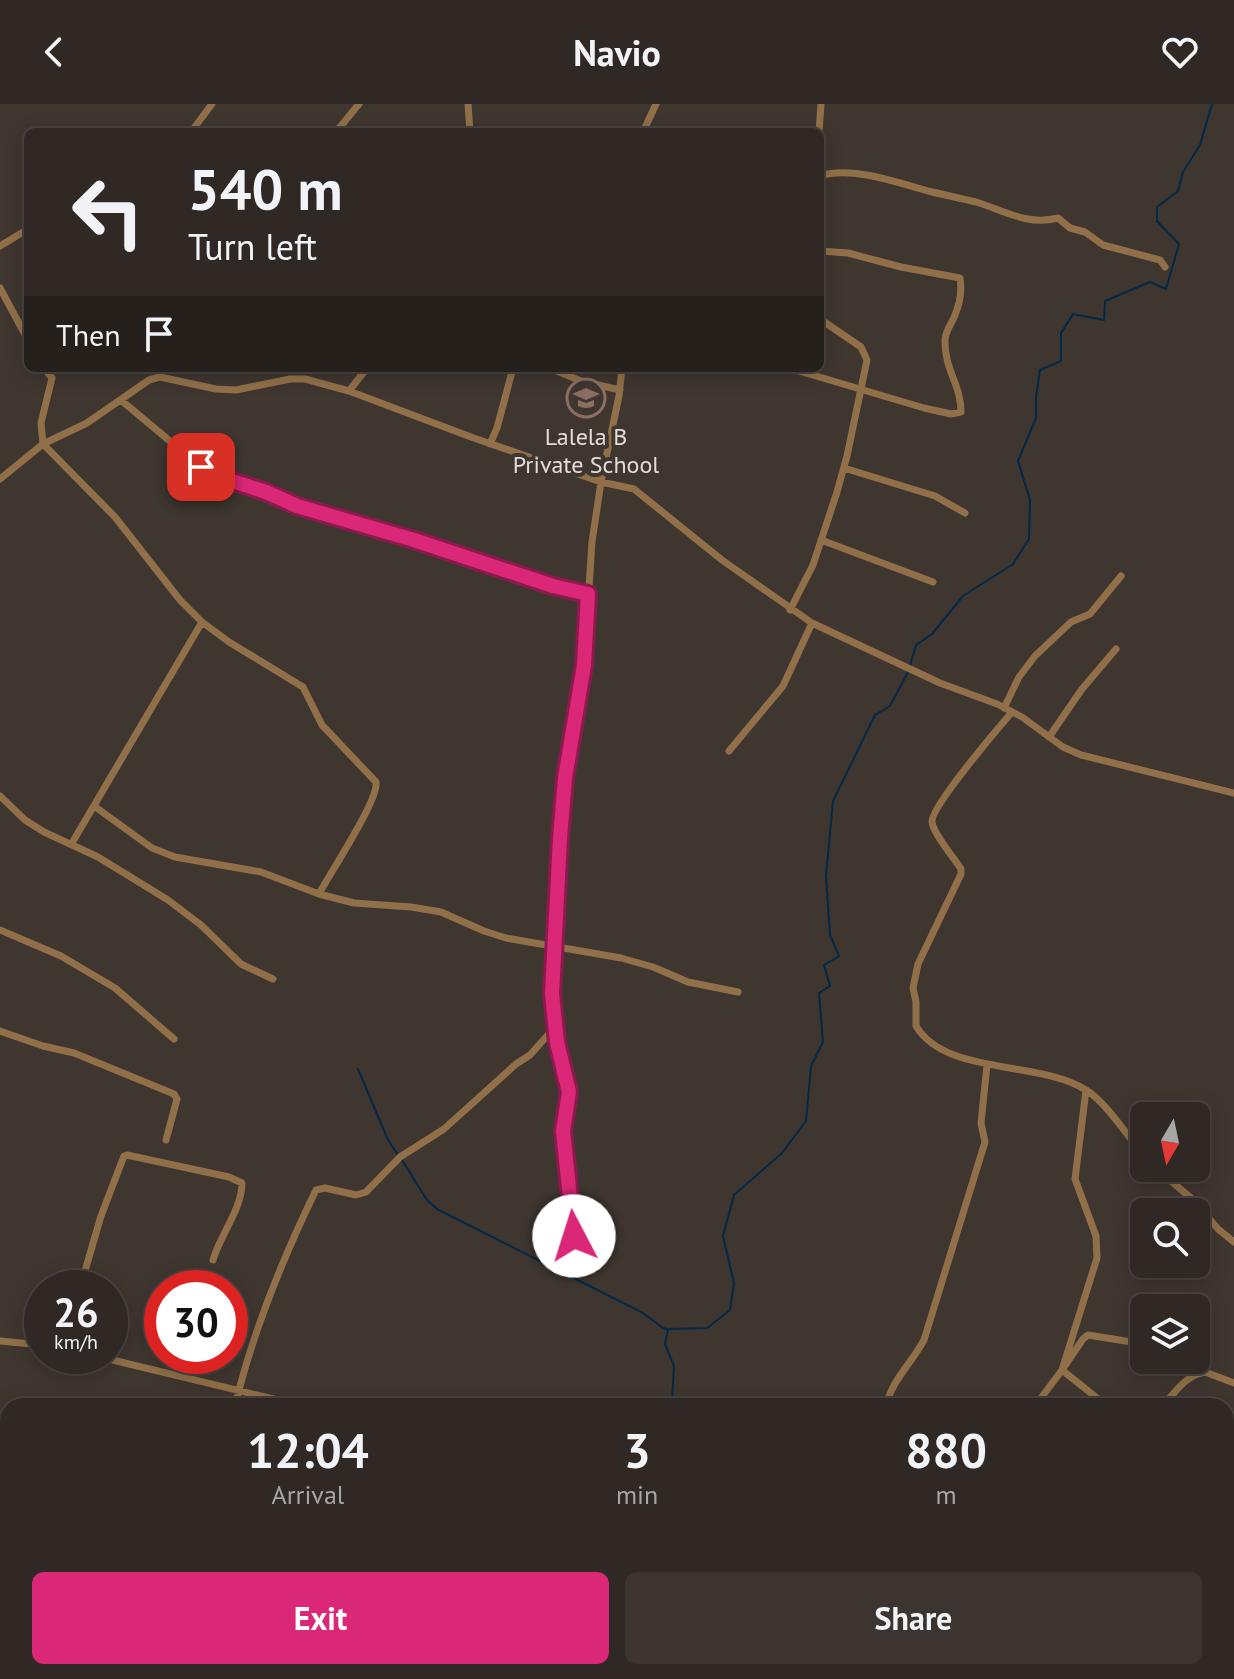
<!DOCTYPE html>
<style>
body{margin:0;font-family:"PT Sans",sans-serif;background:#3b3431;color:#f1f3f6;height:100vh;display:flex;flex-direction:column;font-size:30px;white-space:nowrap}
*{box-sizing:border-box;margin:0}
p{font-size:26px;color:#a7a6a6}
.icon{flex:none;width:44px;height:44px;fill:none;stroke:currentColor;stroke-width:2;stroke-linecap:round;stroke-linejoin:round}
.map{position:relative;flex:1;overflow:hidden}
.panel{position:absolute;left:0px;top:1294px;width:1234px;height:282px;display:flex;flex-direction:column;background:#2f2824;border-radius:24px 24px 0 0;box-shadow:0 4px 20px #0003,0 0 0 2px #4a4441}
.panel>*{flex:none}
.top-card{position:absolute;left:24px;top:24px;width:800px;height:244px;border-radius:12px;box-shadow:0 4px 20px #0003,0 0 0 2px #4a4441;background:#2f2824;color:#f1f3f6;overflow:hidden}
.needle{width:52px;rotate:189deg}
.buttons{position:absolute;left:1130px;top:998px;display:grid;gap:16px}
.buttons a{display:grid;place-items:center;width:80px;height:80px;border-radius:12px;background:#2f2824;box-shadow:0 4px 20px #0003,0 0 0 2px #4a4441;font-size:40px}
.speed{position:absolute;left:24px;top:1166px;display:flex;gap:16px;font-size:40px;font-weight:700;text-align:center}
.speed>*{display:grid;place-content:center;width:104px;height:104px;border-radius:50%;background:#2f2824;box-shadow:0 4px 20px #0003,0 0 0 2px #4a4441;line-height:1}
.speed small{font-size:20px;font-weight:400}
.speed .limit{border:12px solid #d22;background:#fff;color:#111}
.pin{position:absolute;display:grid;place-items:center;width:68px;height:68px;color:#fff;margin:-34px;border-radius:16px;box-shadow:0 4px 12px #0006}
.me{position:absolute;width:88px;margin:-44px;rotate:355deg;stroke-linejoin:round;filter:drop-shadow(0 0 6px #0008)}
.turn{display:flex;align-items:center;gap:28px;height:168px;padding:0 32px;font-size:36px}
.turn .icon{width:104px;height:104px;stroke-width:2.5}
.turn b{display:block;font-size:56px;line-height:68px}
.then{display:flex;align-items:center;height:76px;padding:0 32px;background:#0003;gap:16px;font-size:30px}
.eta{display:flex;justify-content:space-evenly;align-items:center;height:136px;text-align:center}
.eta b{font-size:48px;font-weight:700;line-height:56px}
.primary-button{display:flex;gap:16px;margin-top:auto;padding:16px 32px}
.primary-button a{flex:1;height:92px;border-radius:12px;background:#db2777;color:#fff;font-size:32px;font-weight:700;line-height:92px;text-align:center}
.primary-button a+a{background:#3b3431;color:#f1f3f6}
header{display:flex;justify-content:space-between;align-items:center;height:104px;padding:0 32px;background:#2f2824;font-size:36px;font-weight:700}
.map>svg:first-child{display:block}
.lines{fill:none;stroke-linecap:round;stroke-linejoin:round}
.stream{stroke:#032949;stroke-width:2}
.minor{stroke:#917049;stroke-width:7}
.route-casing{stroke:#8e194d;stroke-width:20}
.route{stroke:#db2777;stroke-width:14}
.labels{text-anchor:middle;stroke-width:8;stroke-linejoin:round;paint-order:stroke}
.poi-label{font-size:24px;fill:#e3ddda;stroke:#3f3630}
</style>
<header><svg class="icon" aria-label="back" viewBox="0 0 24 24"><path d="M15 5l-7 7 7 7"/></svg>Navio<svg class="icon" aria-label="heart" viewBox="0 0 24 24"><path d="M12 20l-8-8c-3-5 5-10 8-4 3-6 11-1 8 4z"/></svg></header>
<div class="map">
<svg width="1234" height="1575" viewBox="0 0 1234 1575">
<rect width="100%" height="100%" fill="#3f3630"/>
<g class="lines">
<!-- stream -->
<path class="stream" d="M910,562L916,541L932,530L963,492L1013,460L1029,435L1030,396L1018,357L1036,314V293L1040,266L1061,257V229L1073,210L1104,216L1105,197L1150,178L1166,185L1179,140L1157,117V103L1178,87L1183,68L1200,41L1212,0
M358,965L388,1036L398,1051
M402,1056L427,1096L437,1105L643,1209L663,1224L667,1225
M675,1302L672,1297L674,1262L665,1240L668,1225L707,1224L730,1206L734,1179L723,1132L734,1091L782,1049L806,1017L811,962L823,938L819,889L830,882L824,861L839,852L830,831L826,772L833,697L875,611L890,602L908,568
M489,1575L493,1570L516,1575
M532,1575L537,1568"/>
<!-- minor -->
<path class="minor" d="M468,0L470,28
M191,28L212,0
M336,28L359,0
M643,28L656,0
M819,28L821,0
M820,72C852,62 896,78 928,87C944,91 960,94 976,98C1005,107 1028,122 1058,114L1070,124L1085,128L1103,141L1160,156L1165,163
M0,142L28,125
M0,184L28,236
M550,264L581,277L620,286
M789,264L924,304L951,310L961,308C961,280 944,266 945,235C946,226 952,219 955,211C960,199 962,186 960,174L901,163L848,149L820,147
M349,287L367,264
M122,297L201,363L220,373L297,402L414,436L553,482L588,490
M490,340L497,324L513,264
M844,364L935,392L965,409
M0,375L43,340L41,319L52,274L44,264
M821,436L933,478
M790,506L813,461L837,388L847,352L867,256L861,243L820,215
M1004,604L1019,573L1035,552L1071,518L1090,510L1121,472
M1012,608C999,623 930,704 932,718C933,729 954,754 961,765V770L918,860L913,884L916,898V922C946,972 1040,956 1086,986C1106,998 1127,1032 1144,1051
M1049,633L1082,585L1116,545
M729,647L783,582L812,519
M0,692L25,716L44,728L98,753L168,796L201,821L241,860L273,875
M94,702L152,744L175,753L261,768L319,790L354,799L411,803L441,808L484,827L506,834L621,854L653,863L688,878L738,888
M72,739L202,518
M319,790C330,769 379,696 376,678L322,621L303,583L229,538L202,518L180,496L115,413L43,340L87,319L149,276L160,273L216,285L236,286L290,275H305L349,287L471,333L601,378L634,385L722,456L812,519L940,579L997,600L1022,613L1063,643L1081,651L1234,689
M0,826L61,852L115,884L174,935
M0,927L43,942L74,949L174,990L177,995L166,1036
M1156,1064L1192,1095L1218,1125L1234,1138
M574,1132L563,1027L569,988L557,938L552,890L560,734L565,674L584,561L592,438L601,378L619,292L622,264
M80,1184L101,1112L124,1052L127,1051L229,1073L242,1079C242,1105 220,1131 213,1156
M0,1237L42,1241
M96,1252L286,1298L346,1302
M1184,1256L1205,1268L1234,1279
M235,1302C253,1226 282,1156 316,1086L325,1084L356,1091L366,1088L400,1053L444,1025L516,960L530,951L555,923
M886,1302C892,1276 911,1260 924,1236L985,1038L981,1019L987,961
M1035,1302L1062,1266L1097,1154L1096,1132L1075,1075L1086,986
M1107,1302L1062,1266L1083,1235L1088,1231L1144,1240
M1163,1302C1175,1288 1186,1271 1205,1268
M0,1386L8,1387
M0,1562L8,1566
M13,1568L29,1575
M147,1575L150,1568
M295,1575L298,1568
M575,1575L583,1568"/>
</g>
<g class="lines">
<defs>
<path id="route" d="M201,363L220,373L266,388L297,402L414,436L553,482L588,490L584,561L565,674L560,734L552,890L557,938L569,988L563,1027L574,1132"/>
</defs>
<!-- route casing -->
<use href="#route" class="route-casing"/>
<!-- route -->
<use href="#route" class="route"/>
</g>
<!-- icons -->
<defs>
<symbol id="school-ring" viewBox="-11 -11 22 22"><circle r="9.5" fill="#3f3630" stroke="#8d6e63" stroke-width="1.5"/><path d="M0-5L7-2L0 1L-7-2ZM-4 1L0 2.5L4 1V4Q0 6-4 4Z" fill="#8d6e63"/></symbol>
</defs>
<g fill-rule="evenodd">
<use href="#school-ring" x="564" y="272" width="44" height="44"/>
</g>
<g class="labels">
<!-- poi labels -->
<g class="poi-label">
<text x="586" y="341">Lalela B<tspan x="586" dy="28">Private School</tspan></text>
</g>
</g>
</svg>
<div class="buttons">
<a><svg class="needle" viewBox="-14 -14 28 28"><path d="M0-13l5 13h-10z" fill="#e53935"/><path d="M0 13l5-13h-10z" fill="#a7a6a6"/></svg></a>
<a><svg class="icon" aria-label="search" viewBox="0 0 24 24"><circle cx="10" cy="10" r="6"/><path d="M15 15l6 6"/></svg></a>
<a><svg class="icon" aria-label="layers" viewBox="0 0 24 24"><path d="M12 4l9 5-9 5-9-5zM3 14l9 5 9-5"/></svg></a>
</div>
<div class="speed"><div>26<small>km/h</small></div><div class="limit">30</div></div>
<div class="pin" style="left:201px;top:363px;background:#d93025"><svg class="icon" aria-label="arrive" viewBox="0 0 24 24"><path d="M6 21V4h12l-3 4 3 4H6"/></svg></div>
<svg class="me" style="left:574px;top:1132px" viewBox="-20 -20 40 40"><circle r="19" fill="#fff"/><path d="M0-13L10 11 0 6-10 11z" fill="#db2777"/></svg>
<div class="top-card">
<div class="turn"><svg class="icon" aria-label="left" viewBox="0 0 24 24"><path d="M17 20v-9H6M10 6l-5 5 5 5"/></svg><div><b>540 m</b>Turn left</div></div>
<div class="then">Then<svg class="icon" aria-label="arrive" viewBox="0 0 24 24"><path d="M6 21V4h12l-3 4 3 4H6"/></svg></div>
</div>
<section class="panel">
<div class="eta">
<div><b>12:04</b><p>Arrival</p></div>
<div><b>3</b><p>min</p></div>
<div><b>880</b><p>m</p></div>
</div>
<div class="primary-button"><a>Exit</a><a>Share</a></div>
</section>
</div>
